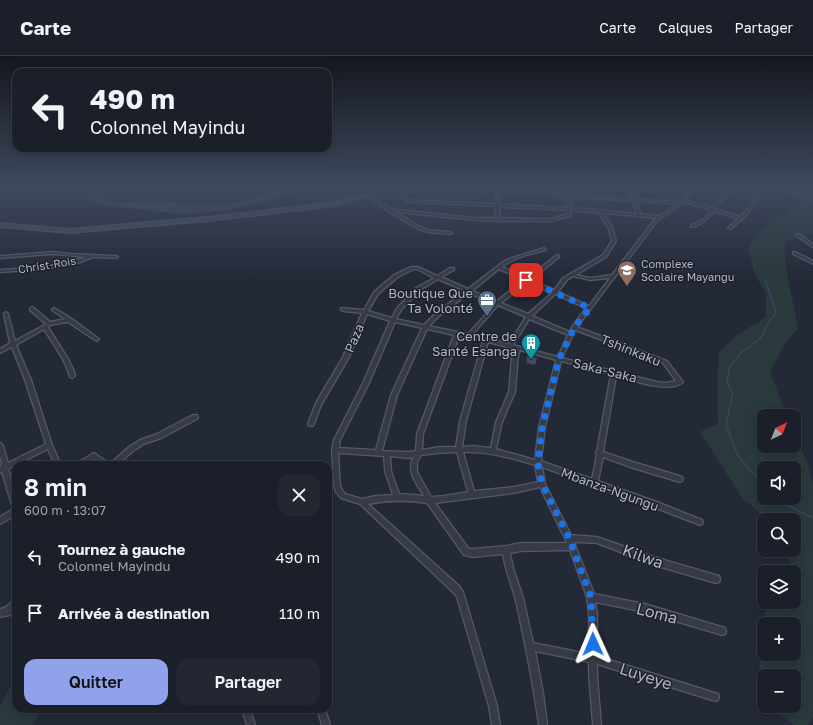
<!DOCTYPE html>
<html lang="fr">
<meta charset="utf-8">
<style>
body{margin:0;font-family:"Golos Text",sans-serif;background:#242731;color:#f1f3f6;height:100vh;display:flex;flex-direction:column;font-size:15px;white-space:nowrap}
*{box-sizing:border-box;margin:0}
p{font-size:13px;color:#a0a2a8}
.icon{flex:none;width:22px;height:22px;fill:none;stroke:currentColor;stroke-width:2;stroke-linecap:round;stroke-linejoin:round}
.map{position:relative;flex:1;overflow:hidden}
.sheet{position:absolute;left:12px;top:405px;width:320px;height:252px;display:flex;flex-direction:column;background:#1b1f29;border-radius:12px;box-shadow:0 2px 10px #0003,0 0 0 1px #393d46}
.sheet>*{flex:none}
.guide{position:absolute;left:12px;top:12px;width:320px;height:84px;border-radius:12px;box-shadow:0 2px 10px #0003,0 0 0 1px #393d46;background:#1b1f29;color:#f1f3f6;overflow:hidden}
.needle{width:26px;rotate:43deg}
.tools{position:absolute;left:757px;top:353px;display:grid;gap:8px}
.tools a{display:grid;place-items:center;width:44px;height:44px;border-radius:8px;background:#1b1f29;box-shadow:0 2px 10px #0003,0 0 0 1px #393d46;font-size:20px}
.pin{position:absolute;display:grid;place-items:center;width:34px;height:34px;color:#fff;margin:-17px;border-radius:8px;box-shadow:0 2px 6px #0006}
.me{position:absolute;width:44px;margin:-22px;rotate:359deg;stroke-linejoin:round;filter:drop-shadow(0 0 3px #0008)}
.turn{display:flex;align-items:center;gap:14px;height:84px;padding:0 12px;font-size:18px}
.turn .icon{width:52px;height:52px;stroke-width:2.5}
.turn b{display:block;font-size:28px;line-height:34px}
.round{display:grid;place-items:center;flex:none;width:42px;height:42px;border-radius:12px;background:#242731}
.summary{display:flex;align-items:center;justify-content:space-between;height:68px;padding:0 12px}
h1{font-size:24px;font-weight:600;line-height:30px}
.action{display:flex;gap:8px;margin-top:auto;padding:8px 12px}
.action a{flex:1;height:46px;border-radius:12px;background:#90a2ec;color:#111;font-size:16px;font-weight:600;line-height:46px;text-align:center}
.action a+a{background:#242731;color:#f1f3f6}
ul{padding:0;list-style:none}
li{display:flex;align-items:center;gap:12px;height:56px;padding:0 12px}
li div{flex:1}
li b{display:block;font-size:15px}
li em{font-style:normal}
header{display:flex;align-items:center;gap:24px;box-sizing:border-box;height:56px;padding:0 20px;background:#1b1f29;border-bottom:1px solid #393d46}
header strong{font-size:19px}
nav{display:flex;gap:22px;margin-inline-start:auto;font-size:14px}
.map>svg:first-child{display:block}
.green{fill:#2a393c;fill-rule:evenodd}
.water{fill:#3b445f}
.lines{fill:none;stroke-linecap:round;stroke-linejoin:round}
.stream{stroke:#3b445f;stroke-width:1.5}
.building{fill:#464b5c}
.street-casing{stroke:#555966;stroke-width:2.5}
.secondary-casing{stroke:#555966;stroke-width:2}
.street{fill:#373b48;fill-rule:evenodd}
.secondary{fill:#464a5a;fill-rule:evenodd}
.route{stroke:#1a73e8;stroke-width:7;stroke-dasharray:0 12.6}
.labels{text-anchor:middle;stroke-width:3;stroke-linejoin:round;paint-order:stroke}
.far-poi-label{font-size:11px;fill:#b2b6c4;stroke:#1d202d;text-anchor:start}
.far-street-label{font-size:11px;fill:#b2b6c4;stroke:#1d202d}
.poi-label{font-size:13px;fill:#b2b6c4;stroke:#1d202d;text-anchor:end}
.street-label{font-size:13px;fill:#b2b6c4;stroke:#1d202d}
.near-street-label{font-size:16px;fill:#b2b6c4;stroke:#1d202d}
</style>
<header>
<strong>Carte</strong>
<nav><a>Carte</a><a>Calques</a><a>Partager</a></nav>
</header>
<div class="map">
<svg width="813" height="669" viewBox="0 0 813 669">
<rect width="100%" height="100%" fill="#242937"/>
<!-- green -->
<path class="green" d="M787,130H813V178L797,181L785,186V207L798,272L784,290L770,316L787,360H764V390H794V377L807,405L813,428V662L808,669H794L770,650H794V620H764V645L760,642L759,566L773,546H794V516H792L786,494H794V464H769L743,443L700,376L718,368L717,322L719,296L737,279L766,261V237L755,219L748,191L761,173L786,158L794,148ZM764,412H794V442H764ZM764,568H794V598H764Z
M16,620V653H42L32,669H0V650Z"/>
<!-- water -->
<path class="water" d="M84,130H96V134L104,142L119,146L161,145L212,149L237,146L273,136L287,130H308L299,135L266,145L223,155L183,158L99,149L89,143Z"/>
<g class="lines">
<!-- stream -->
<path class="stream" d="M764,430L738,400L726,369L733,337L727,327L730,310L742,296L760,283L767,269L776,257L765,223
M779,442L789,450L813,462"/>
</g>
<!-- building -->
<path class="building" d="M528,299L537,302L535,309L526,307Z"/>
<g class="lines">
<defs>
<path id="street" d="M408,130H412L405,141L410,144L495,148L497,136L425,131L423,130H437L497,134V130H501L500,134L565,138L562,130H566L568,138L588,140L586,130H590L592,140L632,143L627,130H631L635,143L680,146L692,133L655,131L653,130L694,131L695,130H699L686,144L712,152L730,130H734L715,153L740,161C750,152 756,144 756,130H760C760,150 745,160 731,173L728,172L738,163L714,155C707,163 701,170 691,171V169L703,164L711,154L684,146L657,165L577,271L667,305L683,326C669,338 632,324 616,320L603,396L633,406L680,420L682,421L683,423L682,425L680,426L633,412L603,401L598,425L657,446L702,464L703,466L702,468L700,469L656,452L542,411L545,428L571,479L597,481L654,501L719,520L720,523L719,526L716,527L654,509L597,487L574,486L594,538L645,548L722,571L725,572L726,575L725,578L722,579L645,556L595,546L597,558V600L715,637L718,638L719,641L718,644L715,645L597,608V619L601,669H593L589,619V606L535,595L543,637L547,669H539C533,627 525,586 516,545C512,529 505,514 503,498L473,501L464,499L427,447C407,444 388,444 368,448L459,530L463,536L497,650L500,669H492L489,650L457,541L453,536L360,448L341,442L336,436L334,429L332,394L334,384L363,327L390,265L367,258L349,301L321,349L314,368L313,370H309L308,368L316,347L343,301L362,257L343,255L341,254V252L364,254L374,236L394,219L411,211H418L437,220L450,212H454V214L441,221L468,233L503,206L512,202L544,192L546,193L545,194C531,198 514,201 502,211L527,222L557,199H559V201L531,224L554,234L563,222L603,199L612,185L608,171L599,157L571,154L570,160L551,165H498L475,164L396,156L420,171L428,174L451,176L452,177L450,178L428,176L418,173L388,155L364,139L367,138L391,153L475,162H496L495,150L408,146L401,141ZM500,136L565,140L567,147V152L499,148ZM569,141L632,145L637,158L600,154L571,152V147ZM636,145L677,148L660,160L641,158ZM499,151L567,154V158L551,163L500,162ZM603,157L657,162L655,163L612,219L590,222L576,219L606,201L616,185L612,171ZM414,213H417L434,222L416,232L397,252L392,262L368,255L378,238L398,221ZM499,213L524,224L497,245L472,235ZM573,220L590,224L610,222L589,250L558,236L567,224ZM438,223L465,235L434,259L424,269L396,263L401,254L420,234ZM528,226L552,237L528,258L501,247ZM469,237L495,248L468,278L429,270L438,261ZM555,238L586,252L572,271L570,276L532,260ZM498,249L526,261L509,288L472,279ZM529,263L568,279L558,301L513,289ZM395,266L422,272L391,339L376,394L339,392L340,384L369,327ZM427,273L454,279L417,378L416,395L408,396L382,395L397,339ZM575,274L659,305L663,307L676,325L665,327L657,326L562,302ZM459,280L483,285L460,365L456,391H439L422,394L423,378ZM488,286L515,293L512,300L509,336L496,366L491,392L473,390L462,391L466,365ZM520,294L556,304L539,371L535,404L496,393L502,366L515,336L518,300ZM561,305L611,318L597,395L596,397L597,399L592,423L541,405L545,371ZM457,396L468,436L444,440L431,441L417,416V406L421,399L439,397ZM463,396C488,395 511,402 535,409L538,426L514,431L474,435ZM338,397L384,400L385,415L393,439L375,440L362,443L345,438L342,434L340,429ZM390,400L408,402L414,401C405,414 417,428 424,440L416,439L399,438L391,415ZM540,431L567,487H521L506,490L473,493H469L435,447L514,437ZM570,494L587,541L589,558V598L533,587L523,542L513,512L510,497L521,495Z
M778,130H782L796,137L813,142V144L794,139Z
M797,178H799L813,188V191L797,180Z
M53,196L71,198L116,200L118,201L116,202L92,201L81,206L57,211L34,214L0,216V214C29,212 58,210 86,201L53,198L0,202V200Z
M793,196H795L813,205V208L793,198Z
M32,251L34,252L50,266L65,263L52,254L54,252L56,253L72,263L99,283L97,285L95,284L68,266L50,269L48,271L68,303L74,315L75,320L72,322L70,321L68,315L63,303L44,273L16,289L31,324L52,389L61,409H55L48,393L8,413L16,440V459L0,468V461L13,453L2,416L0,417V411L1,410L2,406L0,400V387L2,388L3,390L8,407L46,388L25,324L12,291L0,297V293L10,287L4,258V257L6,256L8,258L15,285L46,268L30,254V252Z
M193,359H197L198,361L197,363L161,382L144,388L133,395L117,409H103L94,403L84,409H76L77,407L94,397L110,408L129,391L140,384L157,378Z
M16,543V552L10,559L0,561V553C9,552 9,546 16,543Z
M242,653H250L255,669H247Z
M317,653H325L330,669H322Z"/>
<path id="secondary" d="M377,130H383L368,140L336,150L207,165L70,177L0,171V167L70,173L207,161L335,146L364,138Z"/>
</defs>
<!-- street casing -->
<use href="#street" class="street-casing"/>
<!-- secondary casing -->
<use href="#secondary" class="secondary-casing"/>
<!-- street -->
<use href="#street" class="street"/>
<!-- secondary -->
<use href="#secondary" class="secondary"/>
</g>
<!-- sky -->
<linearGradient id="sky" x2="0" y2="1"><stop stop-color="#14171e"/><stop offset="0.58" stop-color="#3f495e"/><stop offset="1" stop-color="#3f495e" stop-opacity="0"/></linearGradient>
<rect width="813" height="223" fill="url(#sky)"/>
<g class="lines">
<!-- route -->
<path class="route" d="M526,224L590,252L574,272L559,303L542,371L538,407L542,428L569,482L591,541L593,588"/>
</g>
<!-- icons -->
<defs>
<symbol id="school-pin" viewBox="-11 -11 22 30"><path d="M0 17L-7.5 6A9.5 9.5 0 1 1 7.5 6Z" fill="#8d6e63" stroke="#1d202d"/><path d="M0-5L7-2L0 1L-7-2ZM-4 1L0 2.5L4 1V4Q0 6-4 4Z" fill="#fff"/></symbol>
<symbol id="office-pin" viewBox="-11 -11 22 30"><path d="M0 17L-7.5 6A9.5 9.5 0 1 1 7.5 6Z" fill="#5c6f8a" stroke="#1d202d"/><path d="M-6-3h4V-5.5h4V-3h4V5H-6ZM-1-4.5V-3h2v-1.5ZM-6 0V1H6V0Z" fill="#fff"/></symbol>
<symbol id="building-pin" viewBox="-11 -11 22 30"><path d="M0 17L-7.5 6A9.5 9.5 0 1 1 7.5 6Z" fill="#0f9aa8" stroke="#1d202d"/><path d="M-4-6H4V6H1V3H-1V6H-4ZM-2.5-4.3h1.7v1.8h-1.7ZM.8-4.3h1.7v1.8H.8ZM-2.5-1h1.7V.8h-1.7ZM.8-1h1.7V.8H.8Z" fill="#fff"/></symbol>
</defs>
<g fill-rule="evenodd">
<use href="#school-pin" x="616" y="203" width="22" height="30"/>
<use href="#office-pin" x="476" y="233" width="22" height="30"/>
<use href="#building-pin" x="520" y="276" width="22" height="30"/>
</g>
<g class="labels">
<!-- far-poi labels -->
<g class="far-poi-label">
<text x="641" y="212">Complexe<tspan x="641" dy="13">Scolaire Mayangu</tspan></text>
</g>
<!-- far-street labels -->
<g class="far-street-label">
<text transform="translate(47 209) rotate(-9)" y="4">Christ-Rois</text>
</g>
<!-- poi labels -->
<g class="poi-label">
<text x="473" y="242">Boutique Que<tspan x="473" dy="15">Ta Volonté</tspan></text>
<text x="517" y="285">Centre de<tspan x="517" dy="15">Santé Esanga</tspan></text>
</g>
<!-- street labels -->
<g class="street-label">
<text transform="translate(354 282) rotate(-67)" y="5">Paza</text>
<text transform="translate(631 294) rotate(22)" y="5">Tshinkaku</text>
<text transform="translate(605 314) rotate(14)" y="5">Saka-Saka</text>
<text transform="translate(610 433) rotate(20)" y="5">Mbanza-Ngungu</text>
</g>
<!-- near-street labels -->
<g class="near-street-label">
<text transform="translate(643 500) rotate(20)" y="6">Kilwa</text>
<text transform="translate(657 557) rotate(15)" y="6">Loma</text>
<text transform="translate(646 620) rotate(18)" y="6">Luyeye</text>
</g>
</g>
</svg>
<div class="tools">
<a><svg class="needle" viewBox="-14 -14 28 28"><path d="M0-13l5 13h-10z" fill="#e53935"/><path d="M0 13l5-13h-10z" fill="#a0a2a8"/></svg></a>
<a><svg class="icon" aria-label="sound" viewBox="0 0 24 24"><path d="M4 9h4l5-4v14l-5-4H4zM17 9q2 3 0 6"/></svg></a>
<a><svg class="icon" aria-label="search" viewBox="0 0 24 24"><circle cx="10" cy="10" r="6"/><path d="M15 15l6 6"/></svg></a>
<a><svg class="icon" aria-label="layers" viewBox="0 0 24 24"><path d="M12 4l9 5-9 5-9-5zM3 14l9 5 9-5"/></svg></a>
<a>+</a>
<a>−</a>
</div>
<div class="pin" style="left:526px;top:224px;background:#d93025"><svg class="icon" aria-label="arrive" viewBox="0 0 24 24"><path d="M6 21V4h12l-3 4 3 4H6"/></svg></div>
<svg class="me" style="left:593px;top:588px" viewBox="-20 -20 40 40"><path d="M0-17L14 15 0 8-14 15z" fill="#1a73e8" stroke="#fff" stroke-width="4"/></svg>
<div class="guide">
<div class="turn"><svg class="icon" aria-label="left" viewBox="0 0 24 24"><path d="M17 20v-9H6M10 6l-5 5 5 5"/></svg><div><b>490 m</b>Colonnel Mayindu</div></div>
</div>
<section class="sheet">
<div class="summary"><div><h1>8 min</h1><p>600 m · 13:07</p></div><a class="round"><svg class="icon" aria-label="close" viewBox="0 0 24 24"><path d="M6 6l12 12M18 6L6 18"/></svg></a></div>
<ul>
<li><svg class="icon" aria-label="left" viewBox="0 0 24 24"><path d="M17 20v-9H6M10 6l-5 5 5 5"/></svg><div><b>Tournez à gauche</b><p>Colonnel Mayindu</p></div><em>490 m</em></li>
<li><svg class="icon" aria-label="arrive" viewBox="0 0 24 24"><path d="M6 21V4h12l-3 4 3 4H6"/></svg><div><b>Arrivée à destination</b></div><em>110 m</em></li>
</ul>
<div class="action"><a>Quitter</a><a>Partager</a></div>
</section>
</div>
